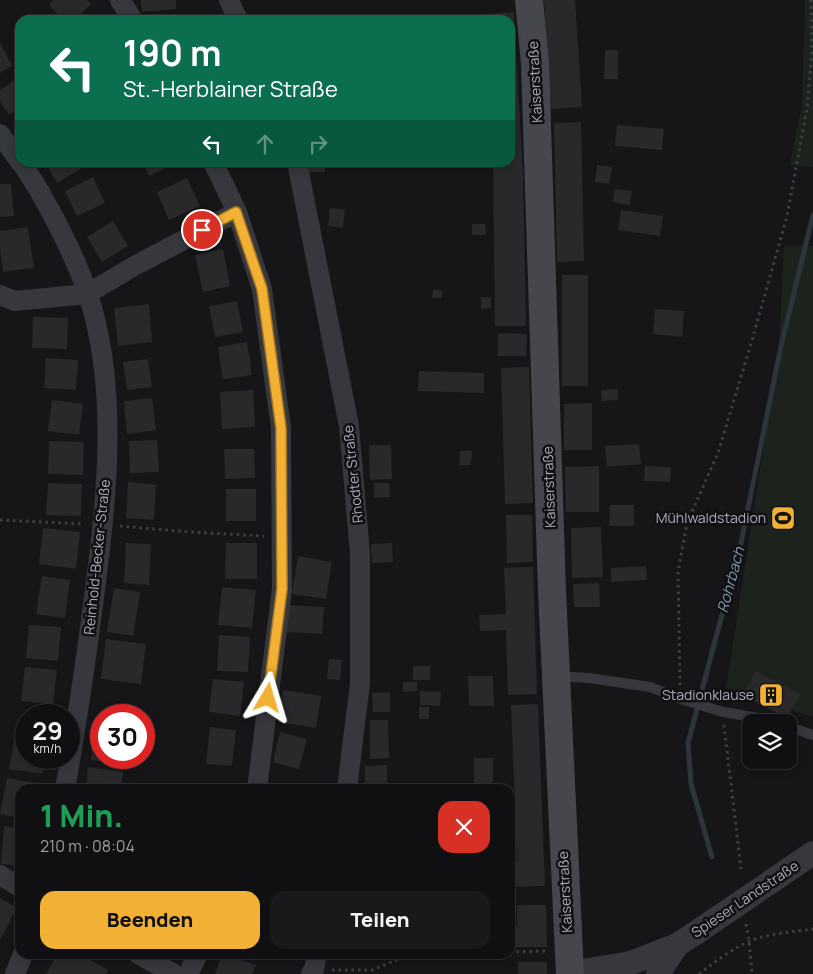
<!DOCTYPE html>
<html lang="de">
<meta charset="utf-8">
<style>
body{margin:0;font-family:Manrope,sans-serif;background:#19191b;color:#f1f3f6;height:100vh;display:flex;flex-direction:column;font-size:19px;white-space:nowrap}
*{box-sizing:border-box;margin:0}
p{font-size:16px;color:#9c9d9f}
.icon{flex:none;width:28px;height:28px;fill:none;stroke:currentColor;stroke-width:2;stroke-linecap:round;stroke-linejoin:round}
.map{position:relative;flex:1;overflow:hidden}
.panel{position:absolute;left:15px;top:784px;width:500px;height:175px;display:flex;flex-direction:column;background:#101012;border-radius:15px;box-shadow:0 2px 8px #0003,0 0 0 1px #303032}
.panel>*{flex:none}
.top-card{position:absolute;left:15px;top:15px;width:500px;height:152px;border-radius:15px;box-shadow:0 2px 8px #0003,0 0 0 1px #303032;background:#0b6e4f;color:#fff;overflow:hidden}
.controls{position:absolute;left:742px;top:714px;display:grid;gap:10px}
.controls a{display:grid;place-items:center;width:55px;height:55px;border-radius:10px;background:#101012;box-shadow:0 2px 8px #0003,0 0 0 1px #303032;font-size:25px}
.speed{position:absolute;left:15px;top:704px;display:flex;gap:10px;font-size:25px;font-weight:700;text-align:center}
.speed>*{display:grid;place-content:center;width:65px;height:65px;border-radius:50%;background:#101012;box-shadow:0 2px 8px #0003,0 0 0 1px #303032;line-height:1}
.speed small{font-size:12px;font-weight:400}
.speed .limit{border:8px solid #d22;background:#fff;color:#111}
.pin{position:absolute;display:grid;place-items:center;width:42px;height:42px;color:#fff;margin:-21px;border:2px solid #fff;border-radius:50%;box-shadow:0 1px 5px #0007}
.me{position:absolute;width:55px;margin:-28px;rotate:7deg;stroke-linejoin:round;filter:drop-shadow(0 0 4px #0008)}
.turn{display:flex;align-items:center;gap:18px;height:105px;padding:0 25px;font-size:22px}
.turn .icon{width:65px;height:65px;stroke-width:2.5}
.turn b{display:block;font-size:35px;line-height:42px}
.lanes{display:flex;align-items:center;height:48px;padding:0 25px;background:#0003;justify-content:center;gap:25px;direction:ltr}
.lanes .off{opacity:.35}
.round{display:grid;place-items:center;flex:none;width:52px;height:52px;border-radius:15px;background:#19191b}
.headline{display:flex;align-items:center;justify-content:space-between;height:85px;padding:0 25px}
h1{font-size:30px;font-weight:800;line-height:38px;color:#1e9e55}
.cta{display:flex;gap:10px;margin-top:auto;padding:10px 25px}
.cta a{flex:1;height:58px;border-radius:15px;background:#f2b134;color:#111;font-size:20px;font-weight:800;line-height:58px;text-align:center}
.cta a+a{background:#19191b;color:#f1f3f6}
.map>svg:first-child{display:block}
.green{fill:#1c231d}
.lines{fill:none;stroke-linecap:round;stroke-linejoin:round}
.stream{stroke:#2c353c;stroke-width:5}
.building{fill:#29292c}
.path{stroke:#3d3f44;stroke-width:3;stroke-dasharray:2.5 4;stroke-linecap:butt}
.service{stroke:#37383d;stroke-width:10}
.minor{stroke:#37383d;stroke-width:20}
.tertiary{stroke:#37383d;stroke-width:24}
.secondary{stroke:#45474d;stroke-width:28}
.tertiary-bridge{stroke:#37383d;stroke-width:24}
.route-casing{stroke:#9d7322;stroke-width:12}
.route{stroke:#f2b134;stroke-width:9}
.labels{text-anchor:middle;stroke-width:5;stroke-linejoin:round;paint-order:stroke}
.street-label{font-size:14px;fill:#a8adb8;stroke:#111113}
.poi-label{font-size:14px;fill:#a8adb8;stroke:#111113;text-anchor:end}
.water-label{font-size:15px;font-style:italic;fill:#7f9bb3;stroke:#111113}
</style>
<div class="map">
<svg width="813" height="974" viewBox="0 0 813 974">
<rect width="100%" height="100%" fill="#161618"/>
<!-- green -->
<path class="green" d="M805,0H813V167L790,165L802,104Z
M784,245L813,246V717L726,688L779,349Z"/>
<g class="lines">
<!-- stream -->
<path class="stream" d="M712,857L691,784L688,743L741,543L781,346L813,215"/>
</g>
<!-- building -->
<path class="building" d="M54,0H87L91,4L75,20H63L49,5Z
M141,0H176V9L142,12Z
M544,0H575L582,107L551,109Z
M514,12L523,174L526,326H495L493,162H510V20H485L484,14Z
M0,43L12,66L0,73Z
M605,50H618V79H604Z
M20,77V108L9,115L0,101V90Z
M581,122L584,261L557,262L554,123Z
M617,125L664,129L662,150L615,146Z
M45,162H84L85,166L57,183Z
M143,162H178L149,176Z
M308,162H325V172H307Z
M597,165L612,167L609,184L595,182Z
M93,177L105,203L77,216L65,191Z
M187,178L200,206L169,220L157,192Z
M0,184H11L14,216L0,217Z
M615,189L632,191L630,205L613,202Z
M330,208L345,209L343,228L328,226Z
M621,210L663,216L660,236L618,230Z
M113,221L128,246L102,262L87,237Z
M472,224H485L486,235H472Z
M28,227L34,268L3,272L0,247V231Z
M223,249L230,286L203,292L195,255Z
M562,275H588V386H562Z
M433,290H442V298H432Z
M481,297H491V308L481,309Z
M237,301L243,332L215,337L209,306Z
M149,304L152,342L118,346L114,308Z
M655,309L684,311L682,337L653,334Z
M33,317L68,318L67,349L32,348Z
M498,333L527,334L526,356H498Z
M247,342L252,375L223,379L218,347Z
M46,358L78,360L76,390L44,388Z
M148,359L152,387L127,390L123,362Z
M529,367L533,503L505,504L501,368Z
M419,371L484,373V393L418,391Z
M618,389V400L602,401L601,390Z
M253,390L255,427L222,429L220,392Z
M152,398L156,430L127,434L124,401Z
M52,400L83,404L79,435L48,431Z
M592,403V450H564V404Z
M157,440L159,472L130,473L129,441Z
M49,441L84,442L83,475L48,474Z
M639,444L641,464L607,467L605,446Z
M369,445H391L392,479L370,480Z
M224,449H254L255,478L225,479Z
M460,451H472L471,465H459Z
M599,466V512H566L565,467Z
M645,466L671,467L670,482L644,481Z
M128,482L156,485L154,520L126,518Z
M48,483L82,484L81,516L46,515Z
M374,483H389L390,497L374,498Z
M226,489H256V521H226Z
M610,505H634V526H609Z
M506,515H532L533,562L507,563Z
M601,527L603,577L572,578L571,528Z
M43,528L80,532L76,569L39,564Z
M126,543L151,544L149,585L124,583Z
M226,543H257V579H225Z
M392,543L393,562L372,563L371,544Z
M298,556L332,562L326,599L292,594Z
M646,566L647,580L611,582V568Z
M533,567L537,694L508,695L506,630L480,631L479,615L506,614L504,568Z
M42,576L70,580L65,618L36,614Z
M599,583L600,607H574L573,584Z
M222,587L256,590L252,628L218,625Z
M114,588L140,592L133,636L107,632Z
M287,605L324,607L322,634L285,632Z
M29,625L61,627L58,661L26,658Z
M219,635L250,637L248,672L217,671Z
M106,639L146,644L141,684L101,679Z
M329,659L342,660L340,680L327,679Z
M413,666H430V680H413Z
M25,667L57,670L53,704L21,701Z
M756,671L800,694L787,718L743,695Z
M468,676H493L494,706H469Z
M213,679L244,682L240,716L209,712Z
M403,682H417V691L403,692Z
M283,690L321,696L316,728L278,722Z
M420,691L441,692L440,706L420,705Z
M390,692V712H373L372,693Z
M538,704L545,886L510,887V861H517L515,829L510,830V809H515L511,705Z
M419,707H429V719H419Z
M370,720H388L389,758L370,759Z
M17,723L26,724V758H45L42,774L9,769Z
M96,726L101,727V758H125L124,764L91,760Z
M210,727L236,730L232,766L206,764Z
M280,732L307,739L299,769L273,762Z
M474,758H493V783H474Z
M387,765V783H365V766Z
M88,767L123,772L121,789H86Z
M7,778L42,784L41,789H20V818L0,814Z
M194,785L212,788V789H194Z
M4,826L20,828V866L1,864Z
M0,898L17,908L0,940Z
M517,905H546L547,947H513L512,926H517Z
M57,954H80L108,970L106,974H46Z
M222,954L256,965L252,974H215Z
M346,954H375V959H346Z
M518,962H547V974H518Z"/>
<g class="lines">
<!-- path -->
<path class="path" d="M0,520L84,524
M120,526L189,532L264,536
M680,685L678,572L687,523L718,453L753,337L787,216L807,109L812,50L811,0
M724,725L741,869
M746,924L749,941L752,974
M510,952L547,951
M332,970H372L411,954
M699,974C715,962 730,950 748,942C768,933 792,932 813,929"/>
<!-- service -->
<path class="service" d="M557,676L589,678L650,687L681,699L723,712L765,719L775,722
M789,727L813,735"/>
<!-- minor -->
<path class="minor" d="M120,0L133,20
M229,0L238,20
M0,134L20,162
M21,162C46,199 73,251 88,294C120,392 106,505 93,605C85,667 76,728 65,789
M213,162L237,212L262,289L281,428L282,589L257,789
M297,162L349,426L360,554V683L347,789
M0,295L15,301L87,294L136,265L237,212
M0,875L20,887
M138,954L174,974
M15,974L23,954
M188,974L198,954
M311,974L314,969L317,954"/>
<!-- tertiary -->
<path class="tertiary" d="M772,881L813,853
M570,973L631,963L677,945L694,934
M658,974L677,945"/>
<!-- secondary -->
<path class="secondary" d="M529,0L535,63L552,591L570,974"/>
<!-- tertiary-bridge -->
<path class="tertiary-bridge" d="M694,934L772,881"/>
</g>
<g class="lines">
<defs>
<path id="route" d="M202,230L236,212L262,289L281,428L282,589L268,698"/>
</defs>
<!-- route casing -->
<use href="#route" class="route-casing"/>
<!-- route -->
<use href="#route" class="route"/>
</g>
<!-- icons -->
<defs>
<symbol id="stadium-square" viewBox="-11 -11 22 22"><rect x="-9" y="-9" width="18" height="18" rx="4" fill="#f2b134" stroke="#111113"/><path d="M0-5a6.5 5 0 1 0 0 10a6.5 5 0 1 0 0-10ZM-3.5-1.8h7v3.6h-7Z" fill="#111"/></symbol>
<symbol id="building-square" viewBox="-11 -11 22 22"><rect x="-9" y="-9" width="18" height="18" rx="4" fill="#f2b134" stroke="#111113"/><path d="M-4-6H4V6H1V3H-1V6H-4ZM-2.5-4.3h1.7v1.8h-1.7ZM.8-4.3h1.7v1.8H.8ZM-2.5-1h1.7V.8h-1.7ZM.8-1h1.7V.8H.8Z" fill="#111"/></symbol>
</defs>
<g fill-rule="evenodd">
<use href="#stadium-square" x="769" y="504" width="28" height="28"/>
<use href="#building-square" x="757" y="681" width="28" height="28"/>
</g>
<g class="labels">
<!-- street labels -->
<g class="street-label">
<text transform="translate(535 82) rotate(-93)" y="5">Kaiserstraße</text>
<text transform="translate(353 474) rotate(-96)" y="5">Rhodter Straße</text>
<text transform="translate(549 487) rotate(-92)" y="5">Kaiserstraße</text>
<text transform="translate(97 557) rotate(-84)" y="5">Reinhold-Becker-Straße</text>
<text transform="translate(565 892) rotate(-93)" y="5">Kaiserstraße</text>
<text transform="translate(745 899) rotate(-34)" y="5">Spieser Landstraße</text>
</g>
<!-- poi labels -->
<g class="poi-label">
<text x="766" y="523">Mühlwaldstadion</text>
<text x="754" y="700">Stadionklause</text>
</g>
<!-- water labels -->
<g class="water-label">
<text transform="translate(731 580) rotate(-75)" y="5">Rohrbach</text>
</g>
</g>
</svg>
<div class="controls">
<a><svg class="icon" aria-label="layers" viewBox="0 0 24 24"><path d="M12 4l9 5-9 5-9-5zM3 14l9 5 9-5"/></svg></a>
</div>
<div class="speed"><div>29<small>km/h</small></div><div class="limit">30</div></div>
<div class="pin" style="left:202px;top:230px;background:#d93025"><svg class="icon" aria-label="arrive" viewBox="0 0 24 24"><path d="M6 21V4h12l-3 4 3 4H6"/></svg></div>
<svg class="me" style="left:268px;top:698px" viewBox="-20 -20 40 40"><path d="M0-17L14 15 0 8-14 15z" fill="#f2b134" stroke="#fff" stroke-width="4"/></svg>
<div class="top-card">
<div class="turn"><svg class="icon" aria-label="left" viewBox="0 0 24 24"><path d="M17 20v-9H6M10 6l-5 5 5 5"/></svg><div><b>190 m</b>St.-Herblainer Straße</div></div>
<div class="lanes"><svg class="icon" aria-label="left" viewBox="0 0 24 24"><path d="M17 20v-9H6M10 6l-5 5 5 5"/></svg><svg class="icon off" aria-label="ahead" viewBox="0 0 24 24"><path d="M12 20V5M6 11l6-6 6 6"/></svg><svg class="icon off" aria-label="right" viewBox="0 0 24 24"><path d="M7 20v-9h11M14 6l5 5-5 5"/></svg></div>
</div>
<section class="panel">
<div class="headline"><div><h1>1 Min.</h1><p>210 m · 08:04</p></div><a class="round" style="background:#d93025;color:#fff"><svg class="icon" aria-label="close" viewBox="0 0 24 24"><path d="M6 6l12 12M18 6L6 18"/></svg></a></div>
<div class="cta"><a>Beenden</a><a>Teilen</a></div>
</section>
</div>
